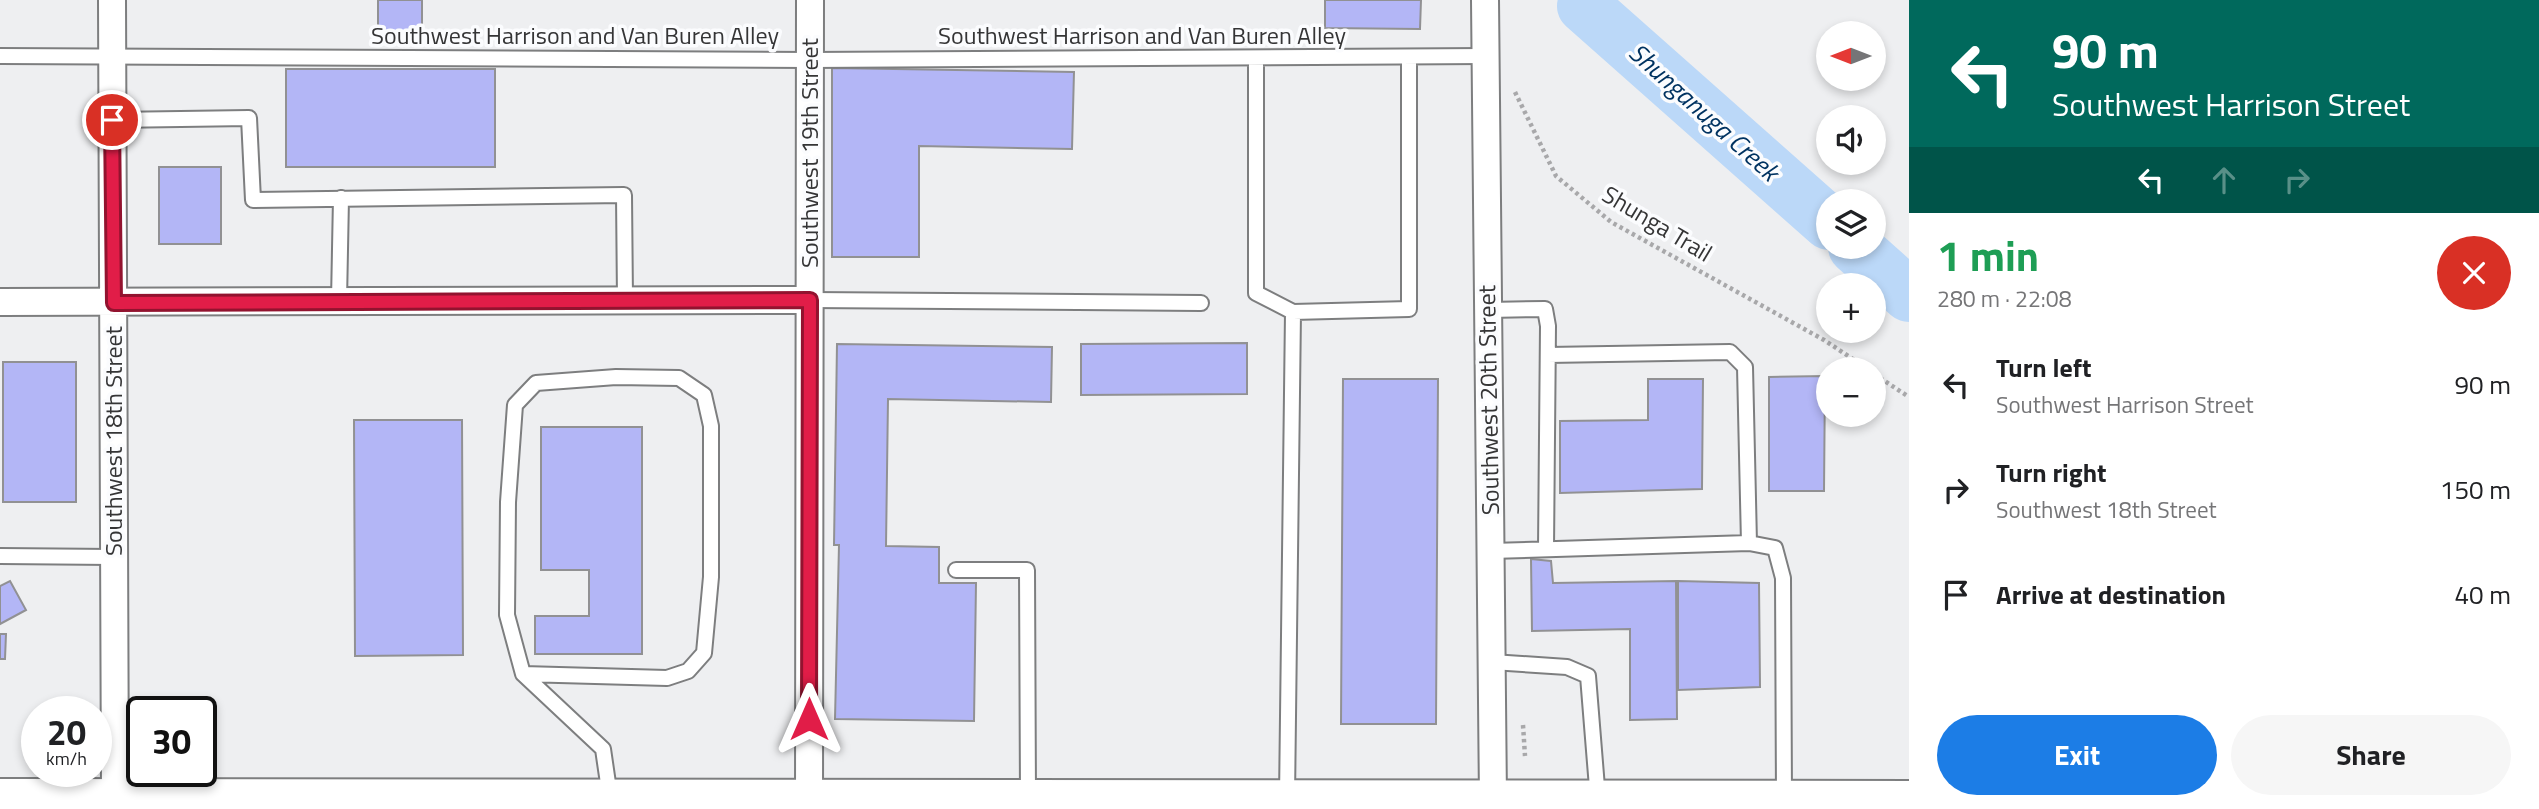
<!DOCTYPE html>
<meta charset="utf-8">
<style>
body{margin:0;font-family:"Titillium Web",sans-serif;background:#f6f6f6;color:#202124;height:100vh;display:flex;flex-direction:column;font-size:26px;white-space:nowrap}
*{box-sizing:border-box;margin:0}
p{font-size:23px;color:#757577}
.icon{flex:none;width:38px;height:38px;fill:none;stroke:currentColor;stroke-width:2;stroke-linecap:round;stroke-linejoin:round}
.map{position:relative;flex:1;overflow:hidden}
.sheet{display:flex;flex-direction:column;background:#fff;width:630px}
.sheet>*{flex:none}
.guide{background:#00695c;color:#fff;overflow:hidden}
.needle{width:46px;rotate:270deg}
.buttons{position:absolute;left:1816px;top:21px;display:grid;gap:14px}
.buttons a{display:grid;place-items:center;width:70px;height:70px;border-radius:50%;background:#fff;box-shadow:0 4px 10px #0003;font-size:35px}
.speed{position:absolute;left:21px;top:696px;display:flex;gap:14px;font-size:35px;font-weight:700;text-align:center}
.speed>*{display:grid;place-content:center;width:91px;height:91px;border-radius:50%;background:#fff;box-shadow:0 4px 10px #0003;line-height:1}
.speed small{font-size:18px;font-weight:400}
.speed .limit{border:4px solid #111;border-radius:10px;background:#fff;color:#111}
.pin{position:absolute;display:grid;place-items:center;width:60px;height:60px;color:#fff;margin:-30px;border:4px solid #fff;border-radius:50%;box-shadow:0 2px 7px #0007}
.me{position:absolute;width:77px;margin:-38px;rotate:0deg;stroke-linejoin:round;filter:drop-shadow(0 0 5px #0008)}
.turn{display:flex;align-items:center;gap:24px;height:147px;padding:0 28px;font-size:32px}
.turn .icon{width:91px;height:91px;stroke-width:2.5}
.turn b{display:block;font-size:49px;line-height:60px}
.lanes{display:flex;align-items:center;height:66px;padding:0 28px;background:#0003;justify-content:center;gap:35px;direction:ltr}
.lanes .off{opacity:.35}
.round{display:grid;place-items:center;flex:none;width:74px;height:74px;border-radius:37px;background:#f6f6f6}
.headline{display:flex;align-items:center;justify-content:space-between;height:119px;padding:0 28px}
h1{font-size:42px;font-weight:700;line-height:52px;color:#1e9e55}
.action{display:flex;gap:14px;margin-top:auto;padding:14px 28px}
.action a{flex:1;height:80px;border-radius:42px;background:#1c7de6;color:#fff;font-size:28px;font-weight:700;line-height:80px;text-align:center}
.action a+a{background:#f6f6f6;color:#202124}
ul{padding:0;list-style:none}
li{display:flex;align-items:center;gap:21px;height:105px;padding:0 28px}
li div{flex:1}
li b{display:block;font-size:26px}
li em{font-style:normal}
main{display:flex;flex:1;min-height:0}
.map>svg:first-child{display:block}
.lines{fill:none;stroke-linecap:round;stroke-linejoin:round}
.river{stroke:#bbd8f8;stroke-width:54}
.building{fill:#b3b6f6;stroke:#919193;stroke-width:2}
.service-casing{stroke:#7d7e7f;stroke-width:18}
.minor-casing{stroke:#7d7e7f;stroke-width:30}
.primary-casing{stroke:#7d7e7f;stroke-width:42}
.path{stroke:#a8a8aa;stroke-width:4.5;stroke-dasharray:3.5 3.5;stroke-linecap:butt}
.service{stroke:#fff;stroke-width:14}
.minor{stroke:#fff;stroke-width:26}
.primary{stroke:#fff;stroke-width:38}
.route-casing{stroke:#92132f;stroke-width:18}
.route{stroke:#e11d48;stroke-width:12}
.labels{text-anchor:middle;stroke-width:7;stroke-linejoin:round;paint-order:stroke}
.street-label{font-size:24px;fill:#353536;stroke:#fbfcfe}
.water-label{font-size:26px;font-style:italic;fill:#003361;stroke:#fbfcfe}
</style>
<main>
<div class="map">
<svg width="1909" height="809" viewBox="0 0 1909 809">
<rect width="100%" height="100%" fill="#eeeff1"/>
<g class="lines">
<!-- river -->
<path class="river" d="M1586,0L1584,6L1829,223
M1855,247L1909,295"/>
</g>
<!-- building -->
<path class="building" d="M378,0H422V43H378Z
M1325,0H1421L1420,29L1325,28Z
M832,68L1074,72L1072,149L919,146V257H832Z
M286,69H495V167H286Z
M159,167H221V244H159Z
M1247,343V394L1081,395V344Z
M837,344L1052,347L1051,402L888,399L886,546L939,547V583H976L974,721L835,719L839,545H834Z
M3,362H76V502H3Z
M1825,376L1824,491H1769V377Z
M1343,379H1438L1436,724H1341Z
M1648,379H1703L1702,489L1560,493V421L1648,420Z
M354,420H462L463,655L355,656Z
M541,427H642V654H535V616H589V570H541Z
M1531,559L1551,561L1553,583L1676,581L1677,719L1630,720V629L1532,631Z
M10,581L26,610L0,624V586Z
M1678,581L1759,583L1760,687L1678,690Z
M0,634H6L5,659H0Z"/>
<g class="lines">
<defs>
<path id="service" d="M0,56L810,60L1486,56
M1256,58V293L1293,312L1287,798
M112,120L249,118L253,200L624,195L625,300
M810,300L1201,303
M339,301L341,198
M1488,310L1545,309L1548,326L1546,549
M1293,312L1409,309V57
M1548,355L1730,352L1745,367L1749,543
M1491,551L1749,543L1775,548L1783,578L1784,799
M0,556L113,557
M956,570H1027L1028,798
M1492,662L1567,667L1588,676L1598,800
M523,674L667,678L688,671L704,653L711,577V426L704,395L679,378L616,377L536,383L515,405L508,502L507,615L523,674L603,749L610,797"/>
<path id="minor" d="M112,0L115,798
M1485,0L1493,800
M0,302L810,300
M809,809L810,0"/>
<path id="primary" d="M0,798L1909,800"/>
</defs>
<!-- service casing -->
<use href="#service" class="service-casing"/>
<!-- minor casing -->
<use href="#minor" class="minor-casing"/>
<!-- primary casing -->
<use href="#primary" class="primary-casing"/>
<!-- path -->
<path class="path" d="M1515,92L1556,176L1611,222L1824,340L1868,369
M1874,374L1909,397
M1523,725L1525,756"/>
<!-- service -->
<use href="#service" class="service"/>
<!-- minor -->
<use href="#minor" class="minor"/>
<!-- primary -->
<use href="#primary" class="primary"/>
</g>
<g class="lines">
<defs>
<path id="route" d="M112,120L114,303L810,300L809,719"/>
</defs>
<!-- route casing -->
<use href="#route" class="route-casing"/>
<!-- route -->
<use href="#route" class="route"/>
</g>
<g class="labels">
<!-- street labels -->
<g class="street-label">
<text x="575" y="44">Southwest Harrison and Van Buren Alley</text>
<text x="1142" y="44">Southwest Harrison and Van Buren Alley</text>
<text transform="translate(810 153) rotate(-90)" y="8">Southwest 19th Street</text>
<text transform="translate(1657 224) rotate(31)" y="8">Shunga Trail</text>
<text transform="translate(1489 400) rotate(-91)" y="8">Southwest 20th Street</text>
<text transform="translate(114 441) rotate(-90)" y="8">Southwest 18th Street</text>
</g>
<!-- water labels -->
<g class="water-label">
<text transform="translate(1704 112) rotate(42)" y="9">Shunganuga Creek</text>
</g>
</g>
</svg>
<div class="buttons">
<a><svg class="needle" viewBox="-14 -14 28 28"><path d="M0-13l5 13h-10z" fill="#e53935"/><path d="M0 13l5-13h-10z" fill="#757577"/></svg></a>
<a><svg class="icon" aria-label="sound" viewBox="0 0 24 24"><path d="M4 9h4l5-4v14l-5-4H4zM17 9q2 3 0 6"/></svg></a>
<a><svg class="icon" aria-label="layers" viewBox="0 0 24 24"><path d="M12 4l9 5-9 5-9-5zM3 14l9 5 9-5"/></svg></a>
<a>+</a>
<a>−</a>
</div>
<div class="speed"><div>20<small>km/h</small></div><div class="limit">30</div></div>
<div class="pin" style="left:112px;top:120px;background:#d93025"><svg class="icon" aria-label="arrive" viewBox="0 0 24 24"><path d="M6 21V4h12l-3 4 3 4H6"/></svg></div>
<svg class="me" style="left:809px;top:719px" viewBox="-20 -20 40 40"><path d="M0-17L14 15 0 8-14 15z" fill="#e11d48" stroke="#fff" stroke-width="4"/></svg>
</div>
<section class="sheet">
<div class="guide">
<div class="turn"><svg class="icon" aria-label="left" viewBox="0 0 24 24"><path d="M17 20v-9H6M10 6l-5 5 5 5"/></svg><div><b>90 m</b>Southwest Harrison Street</div></div>
<div class="lanes"><svg class="icon" aria-label="left" viewBox="0 0 24 24"><path d="M17 20v-9H6M10 6l-5 5 5 5"/></svg><svg class="icon off" aria-label="ahead" viewBox="0 0 24 24"><path d="M12 20V5M6 11l6-6 6 6"/></svg><svg class="icon off" aria-label="right" viewBox="0 0 24 24"><path d="M7 20v-9h11M14 6l5 5-5 5"/></svg></div>
</div>
<div class="headline"><div><h1>1 min</h1><p>280 m · 22:08</p></div><a class="round" style="background:#d93025;color:#fff"><svg class="icon" aria-label="close" viewBox="0 0 24 24"><path d="M6 6l12 12M18 6L6 18"/></svg></a></div>
<ul>
<li><svg class="icon" aria-label="left" viewBox="0 0 24 24"><path d="M17 20v-9H6M10 6l-5 5 5 5"/></svg><div><b>Turn left</b><p>Southwest Harrison Street</p></div><em>90 m</em></li>
<li><svg class="icon" aria-label="right" viewBox="0 0 24 24"><path d="M7 20v-9h11M14 6l5 5-5 5"/></svg><div><b>Turn right</b><p>Southwest 18th Street</p></div><em>150 m</em></li>
<li><svg class="icon" aria-label="arrive" viewBox="0 0 24 24"><path d="M6 21V4h12l-3 4 3 4H6"/></svg><div><b>Arrive at destination</b></div><em>40 m</em></li>
</ul>
<div class="action"><a>Exit</a><a>Share</a></div>
</section>
</main>
